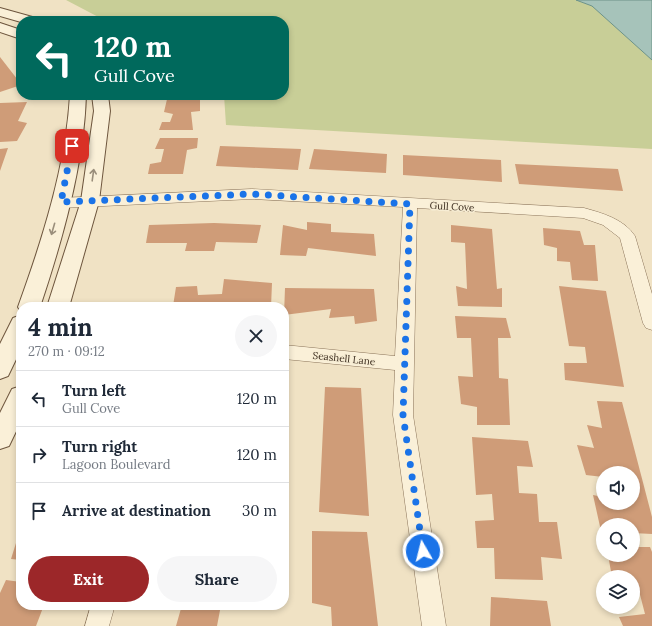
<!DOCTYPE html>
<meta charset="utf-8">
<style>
body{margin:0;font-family:Lora,serif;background:#f6f6f7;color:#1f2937;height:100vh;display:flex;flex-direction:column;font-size:15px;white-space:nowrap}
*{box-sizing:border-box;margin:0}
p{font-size:13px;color:#747a83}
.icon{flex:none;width:22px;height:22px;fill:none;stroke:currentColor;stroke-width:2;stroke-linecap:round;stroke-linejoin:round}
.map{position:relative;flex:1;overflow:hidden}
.drawer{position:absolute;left:16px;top:302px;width:273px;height:308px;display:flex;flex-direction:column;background:#fff;border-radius:16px;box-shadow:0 2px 6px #0003}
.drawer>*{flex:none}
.guide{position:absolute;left:16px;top:16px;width:273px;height:84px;border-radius:16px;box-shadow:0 2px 6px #0003;background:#00695c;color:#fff;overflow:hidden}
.tools{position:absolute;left:596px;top:466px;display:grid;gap:8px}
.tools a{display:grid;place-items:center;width:44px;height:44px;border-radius:50%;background:#fff;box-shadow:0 2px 6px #0003;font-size:20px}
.pin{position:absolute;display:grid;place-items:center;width:34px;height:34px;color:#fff;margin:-17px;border-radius:8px;box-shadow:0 2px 6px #0006}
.me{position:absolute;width:44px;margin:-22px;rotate:352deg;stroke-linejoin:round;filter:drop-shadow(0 0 3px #0008)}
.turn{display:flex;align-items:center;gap:14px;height:84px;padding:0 12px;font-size:18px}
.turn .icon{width:52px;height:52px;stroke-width:2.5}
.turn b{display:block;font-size:28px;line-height:34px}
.round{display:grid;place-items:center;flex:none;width:42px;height:42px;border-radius:21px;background:#f6f6f7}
.head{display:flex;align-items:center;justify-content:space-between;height:68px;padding:0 12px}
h1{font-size:24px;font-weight:700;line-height:30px}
.cta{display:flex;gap:8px;margin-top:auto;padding:8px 12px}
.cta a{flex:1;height:46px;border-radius:24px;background:#9c2729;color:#fff;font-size:16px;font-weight:700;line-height:46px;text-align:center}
.cta a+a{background:#f6f6f7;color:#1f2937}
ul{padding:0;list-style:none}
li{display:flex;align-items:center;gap:12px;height:56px;padding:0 12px;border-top:1px solid #e0e1e3}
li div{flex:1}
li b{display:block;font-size:15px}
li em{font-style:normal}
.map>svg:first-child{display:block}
.green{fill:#c8ce97}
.water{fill:#a6c3ba;stroke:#6c9288}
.building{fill:#cf9c78}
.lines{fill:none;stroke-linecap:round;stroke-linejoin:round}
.street-casing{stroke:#8b745a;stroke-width:1}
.secondary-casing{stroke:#6d553d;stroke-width:2}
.street{fill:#faf0d8;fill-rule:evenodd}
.secondary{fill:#faf0d8;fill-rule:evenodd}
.oneway{stroke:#9a8e7b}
.route{stroke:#1a73e8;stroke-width:7;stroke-dasharray:0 12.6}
.labels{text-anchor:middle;stroke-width:3;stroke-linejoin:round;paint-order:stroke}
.street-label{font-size:10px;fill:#3b2c1e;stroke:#f7edd4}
</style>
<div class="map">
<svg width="652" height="626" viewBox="0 0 652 626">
<rect width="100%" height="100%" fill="#f0e2c4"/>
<!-- green -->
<path class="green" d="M66,0H576L592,6L652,60V149L226,125L224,95H284V21H106Z"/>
<!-- water -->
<path class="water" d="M576,0H652V60L592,6Z"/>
<!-- building -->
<path class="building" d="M0,57L21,84V85L0,92Z
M168,95H200V111L191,112L193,130H159L162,122H170L173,114L164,112Z
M27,102L18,121L27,123L17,141L0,142V103Z
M160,138H198L197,148L187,150L183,174H148L150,164L161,162L164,149H155Z
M220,146L301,149L298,170L216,166Z
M8,148L0,171V149Z
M314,149L387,154L386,173L309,169Z
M403,155L501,160L502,182L403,175Z
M515,164L618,169L623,191L519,184Z
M307,222L331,224V232L374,234L376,256L308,248L306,256L280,255L283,225L307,230Z
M214,223L261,225L257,243L216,242L214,251H185L187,243H146L149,225Z
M451,225L492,229L497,289L502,288V307L458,306L456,286L467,289L465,243L451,242Z
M543,228L580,231L584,245H595L598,281L572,280L570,262L557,261V248L544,245Z
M224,279L272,283L271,307L173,306L176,287L197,286L198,295L222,294Z
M559,286L606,291L624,387L565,380L564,363H587L585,347L569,346Z
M285,288L374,289L377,321L355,324L354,316L329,318L331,309L284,315Z
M455,316L506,318L511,338H498L499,378L508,379L510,425H477V407L461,404L458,376L473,377L471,338H457Z
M325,387L361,388L369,516L319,512Z
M597,401L622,402L652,517V534L633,533V525H603V531H601L593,495L603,497V503H633V473H603V477L586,475L577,445L594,448L587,425L602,428Z
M472,437L528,441L533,467L517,466L519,493L537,494L539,522H557L562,559L541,557L543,580L495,579L494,548H477L475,521L494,520L492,494L476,495Z
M21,527V560L11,559Z
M312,531L367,532L378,626H332L331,607L312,603Z
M633,547H650L652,552V626H623L619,617L645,614L638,587L633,586V577H612L608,555H633Z
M6,580L21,582V605H44L36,626H0V593Z
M491,597L547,601L551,626H490Z
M182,605H221L217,626H176Z"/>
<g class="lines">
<defs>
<path id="street" d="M252,189L584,208C602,213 624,219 635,236L652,294V330L646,328L643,323L620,238L603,225L583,218L417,208L413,415L446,626H422L393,415L395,370L284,359V345L395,356L403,207L252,199L61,208L56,206L54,203L56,200L61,198Z
M91,605H115L109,626H85Z"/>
<path id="secondary" d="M0,8L36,18L38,21H21V22L0,16Z
M0,23L21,30V39L0,32Z
M70,95H86C84,165 62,241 40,307H21V312L18,307C42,241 66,166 70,95Z
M92,95H108L110,111L99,201L69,307H47L81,201L94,111Z
M21,315V349L8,376L0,379V344L13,318Z
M21,386V421L9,446L0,449V413L12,389Z"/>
</defs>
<!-- street casing -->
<use href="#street" class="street-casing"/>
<!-- secondary casing -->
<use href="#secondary" class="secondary-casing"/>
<!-- street -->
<use href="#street" class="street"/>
<!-- secondary -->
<use href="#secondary" class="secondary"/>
</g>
<!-- one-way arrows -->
<defs><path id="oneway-shaft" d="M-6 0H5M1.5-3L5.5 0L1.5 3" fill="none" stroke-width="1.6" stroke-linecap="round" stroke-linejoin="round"/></defs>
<g class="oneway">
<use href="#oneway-shaft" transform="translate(93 175) rotate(-82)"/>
<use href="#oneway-shaft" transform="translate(53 229) rotate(106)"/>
</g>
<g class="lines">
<!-- route -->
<path class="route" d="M72,146L61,202L252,194L410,204L403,415L423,551"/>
</g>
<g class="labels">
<!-- street labels -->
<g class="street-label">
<text transform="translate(452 206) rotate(3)" y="4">Gull Cove</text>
<text transform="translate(344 358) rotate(6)" y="4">Seashell Lane</text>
</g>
</g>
</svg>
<div class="tools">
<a><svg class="icon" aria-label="sound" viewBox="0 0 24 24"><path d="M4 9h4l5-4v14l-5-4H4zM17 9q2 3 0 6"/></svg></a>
<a><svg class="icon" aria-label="search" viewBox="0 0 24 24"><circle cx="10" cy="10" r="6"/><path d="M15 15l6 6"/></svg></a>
<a><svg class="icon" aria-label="layers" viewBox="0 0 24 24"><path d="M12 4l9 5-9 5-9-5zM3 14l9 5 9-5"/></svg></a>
</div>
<div class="pin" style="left:72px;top:146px;background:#d93025"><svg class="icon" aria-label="arrive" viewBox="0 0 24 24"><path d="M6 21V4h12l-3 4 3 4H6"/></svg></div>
<svg class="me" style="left:423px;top:551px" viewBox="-20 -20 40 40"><circle r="17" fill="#1a73e8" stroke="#fff" stroke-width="3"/><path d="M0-11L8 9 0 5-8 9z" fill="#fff"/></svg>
<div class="guide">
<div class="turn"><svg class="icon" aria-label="left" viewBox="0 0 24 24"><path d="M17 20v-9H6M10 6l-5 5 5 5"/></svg><div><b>120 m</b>Gull Cove</div></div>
</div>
<section class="drawer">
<div class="head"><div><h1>4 min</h1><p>270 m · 09:12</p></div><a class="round"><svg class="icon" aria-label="close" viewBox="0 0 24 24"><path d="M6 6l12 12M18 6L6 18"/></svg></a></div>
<ul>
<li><svg class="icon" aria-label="left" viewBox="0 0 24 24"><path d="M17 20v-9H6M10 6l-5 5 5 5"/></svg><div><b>Turn left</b><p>Gull Cove</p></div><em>120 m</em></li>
<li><svg class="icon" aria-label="right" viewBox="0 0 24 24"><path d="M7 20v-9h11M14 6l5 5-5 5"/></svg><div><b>Turn right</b><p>Lagoon Boulevard</p></div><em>120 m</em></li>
<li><svg class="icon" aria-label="arrive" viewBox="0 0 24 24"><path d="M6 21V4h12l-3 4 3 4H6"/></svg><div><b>Arrive at destination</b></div><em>30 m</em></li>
</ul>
<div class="cta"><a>Exit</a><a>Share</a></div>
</section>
</div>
